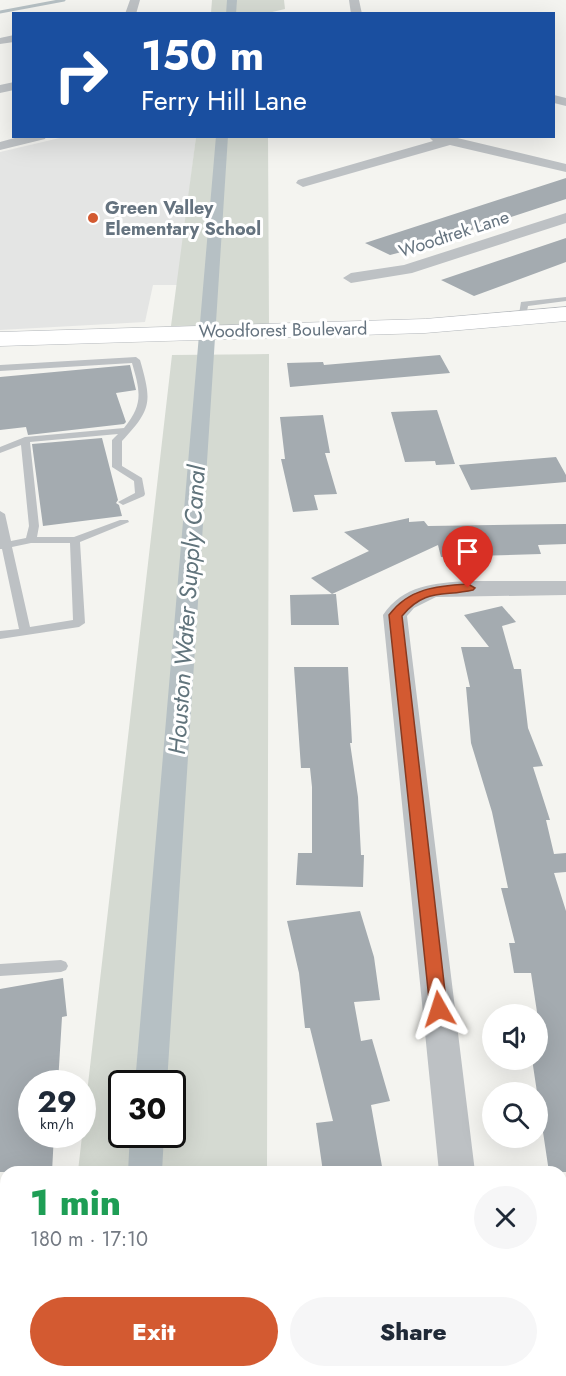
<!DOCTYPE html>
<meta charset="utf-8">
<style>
body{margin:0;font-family:Jost,sans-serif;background:#f6f6f7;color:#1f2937;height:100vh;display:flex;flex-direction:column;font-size:22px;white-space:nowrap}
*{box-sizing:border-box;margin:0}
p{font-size:20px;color:#747a83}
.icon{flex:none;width:33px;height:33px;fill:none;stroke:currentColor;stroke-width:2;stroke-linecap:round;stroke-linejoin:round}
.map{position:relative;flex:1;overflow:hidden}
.drawer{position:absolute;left:0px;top:1166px;width:567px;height:212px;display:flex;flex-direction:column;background:#fff;border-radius:18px 18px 0 0;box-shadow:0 6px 24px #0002}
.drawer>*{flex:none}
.top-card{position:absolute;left:12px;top:12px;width:543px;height:126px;border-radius:0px;box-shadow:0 6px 24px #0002;background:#1a4fa0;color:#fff;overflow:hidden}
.tools{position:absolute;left:482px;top:1004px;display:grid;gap:12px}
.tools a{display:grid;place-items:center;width:66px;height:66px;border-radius:50%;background:#fff;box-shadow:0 6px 24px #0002;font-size:30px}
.speed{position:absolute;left:18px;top:1070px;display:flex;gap:12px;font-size:30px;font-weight:700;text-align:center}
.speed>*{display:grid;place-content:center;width:78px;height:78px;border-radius:50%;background:#fff;box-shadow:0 6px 24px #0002;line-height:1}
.speed small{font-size:15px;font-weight:400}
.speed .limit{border:3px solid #111;border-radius:9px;background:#fff;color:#111}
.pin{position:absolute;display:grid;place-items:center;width:51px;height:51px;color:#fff;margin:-62px -26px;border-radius:50% 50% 50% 0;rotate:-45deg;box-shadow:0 0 6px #0007}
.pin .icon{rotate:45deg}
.me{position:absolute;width:66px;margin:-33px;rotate:354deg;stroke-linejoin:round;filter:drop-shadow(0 0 4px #0008)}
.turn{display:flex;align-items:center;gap:21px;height:126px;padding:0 30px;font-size:27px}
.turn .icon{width:78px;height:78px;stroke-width:2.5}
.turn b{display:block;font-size:42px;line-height:51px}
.round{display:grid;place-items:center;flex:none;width:63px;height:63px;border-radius:32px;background:#f6f6f7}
.head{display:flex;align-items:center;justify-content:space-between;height:102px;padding:0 30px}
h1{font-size:36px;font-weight:800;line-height:45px;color:#1e9e55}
.button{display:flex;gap:12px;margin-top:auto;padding:12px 30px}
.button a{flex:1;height:69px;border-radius:36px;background:#d35a31;color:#fff;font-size:24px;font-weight:800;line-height:69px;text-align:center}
.button a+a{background:#f6f6f7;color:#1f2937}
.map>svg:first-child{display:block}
.built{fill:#e4e5e4}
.green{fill:#d5dad2;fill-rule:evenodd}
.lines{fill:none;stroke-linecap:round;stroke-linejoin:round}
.stream{stroke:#b6c0c4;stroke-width:3}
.canal{fill:#b6c0c4;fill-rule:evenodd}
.building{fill:#a4abb0}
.secondary-casing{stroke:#b2b6ba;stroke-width:1}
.lane{fill:#bdc1c4;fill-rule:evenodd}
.street{fill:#bdc1c4;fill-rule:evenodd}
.secondary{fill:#fff;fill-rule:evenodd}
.route{fill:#d35a31;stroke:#893a20;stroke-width:1.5}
.poi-dot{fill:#d35a31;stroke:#fff;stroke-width:2}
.labels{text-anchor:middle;stroke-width:6;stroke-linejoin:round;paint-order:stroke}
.far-poi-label{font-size:18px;font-weight:bold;fill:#65737f;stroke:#fff;text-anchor:start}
.far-street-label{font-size:18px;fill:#65737f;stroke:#fff}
.water-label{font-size:24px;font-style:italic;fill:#61747c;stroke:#fff}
</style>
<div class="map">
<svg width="566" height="1376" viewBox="0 0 566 1376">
<rect width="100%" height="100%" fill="#f4f4f0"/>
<!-- built -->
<path class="built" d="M64,137H196L178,285H153L145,322L0,330V152Z"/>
<!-- green -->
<path class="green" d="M212,0H284L285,9L268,13H211Z
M196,137H268L269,325L171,326Z
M269,354L267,1171H78L172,355ZM122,1083H172V1134H122Z
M54,1371H267V1376H54Z"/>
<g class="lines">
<!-- stream -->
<path class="stream" d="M0,12L64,0"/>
<!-- canal -->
<path class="canal" d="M227,0H237L236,14H226Z
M216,136H228L167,1083H135Z
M130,1134H164L162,1172H128Z
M111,1371H149L148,1376H110Z"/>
</g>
<!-- building -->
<path class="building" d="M566,178V199L417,248L390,255L365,243Z
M566,238V262L474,296L441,280Z
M440,355L450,373L290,387L287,363L323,362L324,365Z
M130,365L136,390L116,393L126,422L124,424L28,435L26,427L0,430V377Z
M437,410L455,464L436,465L435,461L405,462L391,412Z
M323,415L330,453H325L337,494L314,495L318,510L293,512L281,459H285L280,417Z
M102,438L118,500L116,503L119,505L122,516L43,526L32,444Z
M556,457L566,475V482L471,490L459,465Z
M409,518V522L424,521L428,526L566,524V544L538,545L541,554L441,557L438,545L332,594L311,578L369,551L344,532Z
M336,594L339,625H291L290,595Z
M502,606L516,622L502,626L514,669H521L528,728L543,766L533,767L550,820H546L554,854L566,853V872L554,873L566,911V1172H549L532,1059H537V1012L531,973H514L509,943H515L501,888H508L492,812L471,743L466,687H470L461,647H489L464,615Z
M294,667H348L352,743H350L358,797L361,855H364L363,887L296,885L298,853H312V787L310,768H301Z
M360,911L374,957L380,1000L354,1002L361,1041L372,1039L390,1101L371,1105L383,1172H323L316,1123L333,1121L310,1028H305L299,973L287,921Z
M63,978L67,1016L62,1017L58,1083H32V1134H54L52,1172H0V989Z"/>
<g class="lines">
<defs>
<path id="secondary" d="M566,307V321L425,333L0,346V332L425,319Z"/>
</defs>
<!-- secondary casing -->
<use href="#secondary" class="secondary-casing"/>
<!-- lane -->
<path class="lane" d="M566,297V301L528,306L525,322L518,320L521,302Z
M136,357L140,360C152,402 152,409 122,441V466L142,478L145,494L144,496L123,505L118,502L135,493L134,481L112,467V440L118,434L30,442L39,526L37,537H74L120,520H128L129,522L80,542L85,623L79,627L0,639V631L19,629L2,549H0V511L5,514L11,541L26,538L29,526L21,445L0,453V447L25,437L124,428C144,404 140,391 132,363L0,371V365ZM31,543H70L73,620L30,627L12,547Z
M61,960L66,962L68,966L66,970L61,972L0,976V964Z"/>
<!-- street -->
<path class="street" d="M130,0H140L136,14H125Z
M349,0H359L362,14H351Z
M14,35V42L0,44V38Z
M14,82V90L0,93V85Z
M554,95L566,98V106L554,103Z
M22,136H46L45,139L0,150V142Z
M428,136H449L566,164V172L450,145L303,187L296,183L298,180L433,141Z
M566,213V223L412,273L351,283L343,278L351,273L404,265Z
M468,581H566V595L436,597L414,608L407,616L475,1172H439L383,615C403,585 435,583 468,581Z
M459,1371H499V1376H459Z"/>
<!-- secondary -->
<use href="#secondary" class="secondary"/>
</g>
<!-- route -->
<path class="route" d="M468,584L475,588L473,590C443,597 425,588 402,616L447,1009L445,1014L439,1017L432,1014L430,1009L389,615C409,588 437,586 468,584Z"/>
<!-- markers -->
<circle class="poi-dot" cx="93" cy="218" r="6"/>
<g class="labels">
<!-- far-poi labels -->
<g class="far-poi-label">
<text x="105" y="214">Green Valley<tspan x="105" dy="21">Elementary School</tspan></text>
</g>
<!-- far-street labels -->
<g class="far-street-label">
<text transform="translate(454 234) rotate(-18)" y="6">Woodtrek Lane</text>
<text transform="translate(283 330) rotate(-1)" y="6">Woodforest Boulevard</text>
</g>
<!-- water labels -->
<g class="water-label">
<text transform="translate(187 610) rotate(-86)" y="8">Houston Water Supply Canal</text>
</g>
</g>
</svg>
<div class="tools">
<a><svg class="icon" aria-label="sound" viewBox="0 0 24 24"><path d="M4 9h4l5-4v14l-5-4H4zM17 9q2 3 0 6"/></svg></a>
<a><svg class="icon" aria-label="search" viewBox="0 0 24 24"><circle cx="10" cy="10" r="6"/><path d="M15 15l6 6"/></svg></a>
</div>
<div class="speed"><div>29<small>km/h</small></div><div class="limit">30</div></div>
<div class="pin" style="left:468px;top:588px;background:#d93025"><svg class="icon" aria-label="arrive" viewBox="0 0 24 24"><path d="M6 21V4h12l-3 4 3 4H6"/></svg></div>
<svg class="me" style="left:439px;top:1009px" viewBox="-20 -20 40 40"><path d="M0-17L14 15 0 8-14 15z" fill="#d35a31" stroke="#fff" stroke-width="4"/></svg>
<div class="top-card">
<div class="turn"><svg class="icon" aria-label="right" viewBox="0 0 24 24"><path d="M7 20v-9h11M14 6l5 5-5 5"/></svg><div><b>150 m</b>Ferry Hill Lane</div></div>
</div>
<section class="drawer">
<div class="head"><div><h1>1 min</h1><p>180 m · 17:10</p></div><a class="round"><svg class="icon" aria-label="close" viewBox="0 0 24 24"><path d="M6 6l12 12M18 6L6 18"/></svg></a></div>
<div class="button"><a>Exit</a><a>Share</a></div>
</section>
</div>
